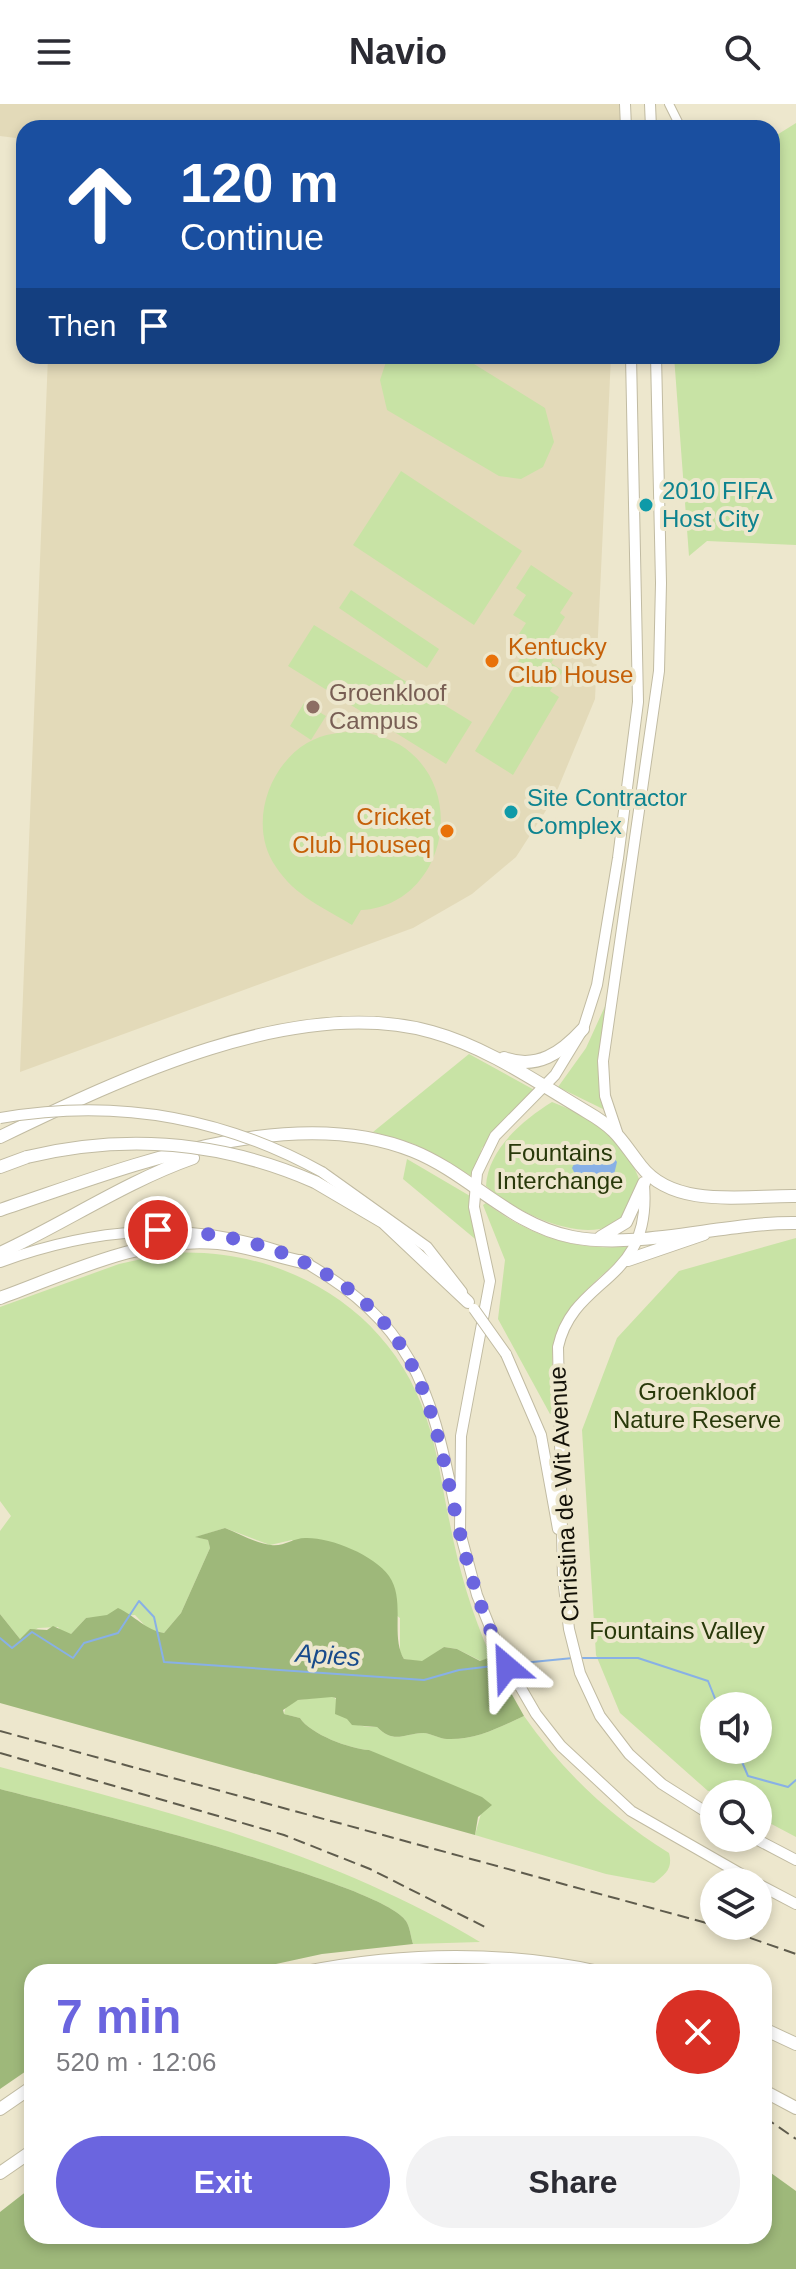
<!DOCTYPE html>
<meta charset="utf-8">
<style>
body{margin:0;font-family:Arial,sans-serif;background:#f2f2f3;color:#2b2b33;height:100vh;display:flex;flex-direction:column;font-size:30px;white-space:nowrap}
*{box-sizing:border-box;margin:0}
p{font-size:26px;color:#7c7c81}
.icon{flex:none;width:44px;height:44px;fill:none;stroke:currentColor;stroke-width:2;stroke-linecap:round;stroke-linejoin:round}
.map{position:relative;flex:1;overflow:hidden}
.panel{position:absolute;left:24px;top:1860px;width:748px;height:280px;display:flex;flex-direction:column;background:#fff;border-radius:24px;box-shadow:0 4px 12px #0003}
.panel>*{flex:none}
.hud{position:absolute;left:16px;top:16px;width:764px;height:244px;border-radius:24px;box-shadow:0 4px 12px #0003;background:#1a4fa0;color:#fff;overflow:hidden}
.controls{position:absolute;left:700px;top:1588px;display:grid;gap:16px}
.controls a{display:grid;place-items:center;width:72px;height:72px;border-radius:50%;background:#fff;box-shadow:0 4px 12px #0003;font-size:40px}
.pin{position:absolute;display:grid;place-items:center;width:68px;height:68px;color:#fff;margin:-34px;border:4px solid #fff;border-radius:50%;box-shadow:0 2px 8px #0007}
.me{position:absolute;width:88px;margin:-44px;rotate:334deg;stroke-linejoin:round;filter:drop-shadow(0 0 6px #0008)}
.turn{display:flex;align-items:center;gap:28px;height:168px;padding:0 32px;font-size:36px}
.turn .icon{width:104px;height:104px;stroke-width:2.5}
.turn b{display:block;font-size:56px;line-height:68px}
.then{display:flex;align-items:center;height:76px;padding:0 32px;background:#0003;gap:16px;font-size:30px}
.round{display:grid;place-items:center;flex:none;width:84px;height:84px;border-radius:42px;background:#f2f2f3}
.headline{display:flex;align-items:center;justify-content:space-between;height:136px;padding:0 32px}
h1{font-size:48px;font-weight:800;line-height:60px;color:#6b65df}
.primary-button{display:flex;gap:16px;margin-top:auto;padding:16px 32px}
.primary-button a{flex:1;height:92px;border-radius:48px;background:#6b65df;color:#fff;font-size:32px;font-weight:800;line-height:92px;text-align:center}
.primary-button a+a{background:#f2f2f3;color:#2b2b33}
header{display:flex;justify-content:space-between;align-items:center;height:104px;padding:0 32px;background:#fff;font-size:36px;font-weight:800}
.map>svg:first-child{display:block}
.built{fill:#e3dab9}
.green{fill:#c8e3a5;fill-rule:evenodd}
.forest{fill:#9eb87a}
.water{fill:#88b0e6}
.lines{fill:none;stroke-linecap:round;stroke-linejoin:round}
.stream{stroke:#88b0e6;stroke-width:2}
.minor-casing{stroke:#c1bba2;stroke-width:10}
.major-casing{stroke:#c1bba2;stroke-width:12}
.highway-casing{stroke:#c1bba2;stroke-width:14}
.minor{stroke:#fff;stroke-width:8}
.major{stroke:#fff;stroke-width:10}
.highway{stroke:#fff;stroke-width:12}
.rail{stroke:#5f5c4d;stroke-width:2;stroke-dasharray:12 6;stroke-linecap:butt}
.major-bridge-casing{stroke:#c1bba2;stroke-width:12;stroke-linecap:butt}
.highway-bridge-casing{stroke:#c1bba2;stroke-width:14;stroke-linecap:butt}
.major-bridge{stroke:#fff;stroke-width:10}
.highway-bridge{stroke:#fff;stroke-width:12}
.route{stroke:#6b65df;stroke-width:14;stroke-dasharray:0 25.2}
.culture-dot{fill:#0f9aa8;stroke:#ede7cd;stroke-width:3}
.food-dot{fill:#e8710a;stroke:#ede7cd;stroke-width:3}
.education-dot{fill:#8d6e63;stroke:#ede7cd;stroke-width:3}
.labels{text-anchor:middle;stroke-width:8;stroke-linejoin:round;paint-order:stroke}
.culture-label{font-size:24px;fill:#0d838f;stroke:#ede7cd;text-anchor:start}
.food-label{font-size:24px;fill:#c56008;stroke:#ede7cd;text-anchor:start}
.education-label{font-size:24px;fill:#785e54;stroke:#ede7cd;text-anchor:start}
.park-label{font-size:24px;fill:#28390a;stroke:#ede7cd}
.street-label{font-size:24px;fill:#131108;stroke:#ede7cd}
.water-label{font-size:26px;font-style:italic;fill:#184b8b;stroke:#ede7cd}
</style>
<header><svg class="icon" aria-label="menu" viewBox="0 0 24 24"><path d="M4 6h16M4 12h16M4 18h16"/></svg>Navio<svg class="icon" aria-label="search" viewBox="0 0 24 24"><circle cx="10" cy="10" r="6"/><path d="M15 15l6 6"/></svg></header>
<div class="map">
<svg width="796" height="2165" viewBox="0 0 796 2165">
<rect width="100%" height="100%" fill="#ede7cd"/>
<!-- built -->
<path class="built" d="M0,0H622L621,24H24V35L0,32Z
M48,252H611L595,595L554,694L516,753L472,790L413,824L20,968Z"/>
<!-- green -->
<path class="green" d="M796,19V441L707,437L689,452L674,252H772V34Z
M388,252H461L545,304L554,338L543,363L521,375L499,372L387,306L380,276Z
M401,367L522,447L474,521L353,441Z
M531,461L573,489L560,509L565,513L552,534L563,541L551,559L563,567L550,587L559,593L513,671L475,647L523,568L515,563L526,544L515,536L526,519L513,511L526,491L516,484Z
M351,486L439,545L427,564L339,504Z
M314,521L472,618L446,660L288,562Z
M304,599L326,612L311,636L290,622Z
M361,627C379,632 397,636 411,649C468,698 439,802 361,806L352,821C324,804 295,792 276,763C248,723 267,663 307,639C324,629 342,628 361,627Z
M606,900C601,937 594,969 605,1006L558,983L586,944Z
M469,950L538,988L482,1044L473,1073L414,1040L373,1028Z
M552,998C600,1017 623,1030 641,1080C637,1088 634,1102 629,1109C595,1149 516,1109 486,1082C488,1045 523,1016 552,998Z
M407,1055L470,1092L480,1139L403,1075Z
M486,1099C531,1133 577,1148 634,1142C607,1169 561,1200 554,1239C550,1262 555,1286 555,1309L550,1310L498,1215L505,1156L483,1101Z
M796,1134V1733L758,1713V1690L708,1687L620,1609L596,1551L582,1326L617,1234L679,1167ZM714,1602H758V1646H714Z
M169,1149C281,1142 390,1203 426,1313C438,1347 442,1384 450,1420C459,1466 472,1510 491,1553L481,1557L457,1545L444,1543L422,1558L404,1555L400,1548V1514L292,1436L270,1441L225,1424L196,1433L208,1436L210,1444L181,1509L164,1529L150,1527L135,1511L86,1514L71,1530H63L58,1523L38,1524L20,1535L0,1510V1427L11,1412L0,1397V1203L119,1160Z
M332,1592C353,1607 341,1624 377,1623C394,1640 403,1630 423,1629C431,1629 439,1635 447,1635C476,1636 498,1624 524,1612C563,1668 611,1713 669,1749C673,1764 666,1770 654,1779L606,1770L475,1731L482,1706L369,1646C350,1645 310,1630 300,1614L284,1610L286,1602L298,1596Z
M0,1663C166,1707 333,1749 480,1838L413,1840C411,1834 410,1823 406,1817C382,1778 60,1701 0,1685Z"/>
<!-- forest -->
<path class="forest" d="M225,1424C240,1430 255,1439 271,1441C284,1443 294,1433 307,1434C332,1434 374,1451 389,1472C406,1496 390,1532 404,1555L422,1557L444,1543L457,1545L480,1557L491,1553L524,1612C498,1624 476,1636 447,1635C439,1635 431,1629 423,1629C403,1630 394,1640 377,1623L352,1621L347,1615L335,1610L336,1594L332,1593L298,1596L283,1606L284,1610L300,1614C310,1630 350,1645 369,1646L482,1693L492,1701L478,1713L475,1731L0,1599V1510L20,1535L30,1525L47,1526L53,1522L71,1530L86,1514L107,1511L118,1504C135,1512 146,1526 164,1529L181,1509L210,1444L208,1436L195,1433Z
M0,1685C60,1701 382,1778 406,1817C410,1823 411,1834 413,1840L322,1850L239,1868H32V1963L0,1985Z
M764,2064L796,2087V2165H0V2108L32,2083V2132H764Z"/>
<!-- water -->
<path class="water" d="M591,1041L609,1047L617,1058L612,1079L600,1083L578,1076L572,1064L581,1046Z"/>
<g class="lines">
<!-- stream -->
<path class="stream" d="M0,1534L12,1544L32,1528L73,1554L84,1539L118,1529L139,1497L154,1513L164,1558L424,1576L459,1566L502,1561
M580,1554H638L708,1577L718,1602
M512,1560L573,1554
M737,1646L748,1672L788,1683L796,1676"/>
<defs>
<path id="minor" d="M669,0L681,24"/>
<path id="major" d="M625,0L626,24
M650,0L651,24
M631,252L638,598L618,754L597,881L583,925L555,971L495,1032L477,1069L474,1103L490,1177L461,1332L460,1428L477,1491L500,1548L536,1610L561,1642L631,1707L755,1778
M617,1028L605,992L603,957L659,567L661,479L656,252
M322,1068L427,1143L462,1188
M644,1081C652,1180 574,1171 558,1243L563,1474L569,1525L580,1569L600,1612L629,1650L662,1680L714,1713
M301,1156C411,1218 430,1281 454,1398
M0,1158C94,1124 183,1116 279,1147
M506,1250L541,1331L558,1425
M754,1734L796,1756
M758,1780L796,1800"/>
<path id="highway" d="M504,954C537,966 561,949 583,925
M0,1033C120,975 296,890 432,928C487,943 538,979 587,1008C618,1026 620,1035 641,1062C675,1106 749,1091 796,1092
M0,1063L27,1053
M315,1078L383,1118L468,1198
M0,1106C121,1066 287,996 413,1047C470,1070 510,1121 572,1133C639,1146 725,1118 796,1119
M601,1133L626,1118L644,1079
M0,1149C65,1119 125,1078 193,1054
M628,1156L704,1130
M0,1194C69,1169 142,1132 218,1139C248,1142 277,1153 307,1159
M305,1868C402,1849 502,1847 599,1868
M764,1925L796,1940
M764,1987L796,2004
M0,2005L32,1983
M0,2069L32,2047"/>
</defs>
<!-- minor casing -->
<use href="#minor" class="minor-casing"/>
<!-- major casing -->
<use href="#major" class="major-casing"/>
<!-- highway casing -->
<use href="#highway" class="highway-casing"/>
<!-- minor -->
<use href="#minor" class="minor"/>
<!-- major -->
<use href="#major" class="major"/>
<!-- highway -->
<use href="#highway" class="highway"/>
<!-- rail -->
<path class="rail" d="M0,1627L714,1821
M0,1649L284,1731L370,1765L487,1824
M716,1822L796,1850
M764,2013L796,2035"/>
<defs>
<path id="major-bridge" d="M0,1014C114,994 221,1012 322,1068
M474,1205L506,1250"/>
<path id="highway-bridge" d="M27,1053C127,1029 221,1037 315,1078"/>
</defs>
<!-- major-bridge casing -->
<use href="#major-bridge" class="major-bridge-casing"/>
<!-- highway-bridge casing -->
<use href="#highway-bridge" class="highway-bridge-casing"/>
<!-- major-bridge -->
<use href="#major-bridge" class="major-bridge"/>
<!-- highway-bridge -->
<use href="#highway-bridge" class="highway-bridge"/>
</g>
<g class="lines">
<!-- route -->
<path class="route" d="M158,1126C218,1128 274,1139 326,1170C426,1230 435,1322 459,1425C470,1473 485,1519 507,1563"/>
</g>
<!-- markers -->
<g class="culture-dot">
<circle cx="646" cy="401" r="8"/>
<circle cx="511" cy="708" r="8"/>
</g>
<g class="food-dot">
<circle cx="492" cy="557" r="8"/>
<circle cx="447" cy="727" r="8"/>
</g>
<circle class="education-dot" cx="313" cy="603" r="8"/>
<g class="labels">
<!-- culture labels -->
<g class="culture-label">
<text x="662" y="395">2010 FIFA<tspan x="662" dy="28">Host City</tspan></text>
<text x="527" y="702">Site Contractor<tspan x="527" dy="28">Complex</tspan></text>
</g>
<!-- food labels -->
<g class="food-label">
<text x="508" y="551">Kentucky<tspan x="508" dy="28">Club House</tspan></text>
<text x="431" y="721" text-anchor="end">Cricket<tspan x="431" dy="28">Club Houseq</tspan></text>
</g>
<!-- education labels -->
<g class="education-label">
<text x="329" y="597">Groenkloof<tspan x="329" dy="28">Campus</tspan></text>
</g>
<!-- park labels -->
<g class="park-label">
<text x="560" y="1057">Fountains<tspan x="560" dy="28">Interchange</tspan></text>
<text x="697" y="1296">Groenkloof<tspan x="697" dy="28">Nature Reserve</tspan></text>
<text x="677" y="1535">Fountains Valley</text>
</g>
<!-- street labels -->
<g class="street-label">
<text transform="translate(564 1390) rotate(-93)" y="8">Christina de Wit Avenue</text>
</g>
<!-- water labels -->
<g class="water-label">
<text transform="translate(328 1551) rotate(4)" y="9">Apies</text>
</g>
</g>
</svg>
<div class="controls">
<a><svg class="icon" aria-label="sound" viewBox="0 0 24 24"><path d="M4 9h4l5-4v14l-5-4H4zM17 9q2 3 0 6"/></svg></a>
<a><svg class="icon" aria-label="search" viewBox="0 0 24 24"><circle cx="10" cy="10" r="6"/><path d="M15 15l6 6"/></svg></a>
<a><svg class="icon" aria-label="layers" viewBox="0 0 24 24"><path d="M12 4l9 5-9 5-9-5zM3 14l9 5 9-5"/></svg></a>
</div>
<div class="pin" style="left:158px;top:1126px;background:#d93025"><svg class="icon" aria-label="arrive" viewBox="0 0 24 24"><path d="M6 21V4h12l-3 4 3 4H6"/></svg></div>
<svg class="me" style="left:507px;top:1563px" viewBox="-20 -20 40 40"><path d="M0-17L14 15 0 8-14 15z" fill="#6b65df" stroke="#fff" stroke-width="4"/></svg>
<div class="hud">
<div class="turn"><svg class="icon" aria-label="ahead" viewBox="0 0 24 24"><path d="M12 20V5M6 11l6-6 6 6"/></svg><div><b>120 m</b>Continue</div></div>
<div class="then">Then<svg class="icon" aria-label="arrive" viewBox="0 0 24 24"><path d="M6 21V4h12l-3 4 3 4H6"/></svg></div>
</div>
<section class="panel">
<div class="headline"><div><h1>7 min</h1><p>520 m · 12:06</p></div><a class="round" style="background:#d93025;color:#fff"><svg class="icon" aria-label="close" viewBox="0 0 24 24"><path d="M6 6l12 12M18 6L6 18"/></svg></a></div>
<div class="primary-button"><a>Exit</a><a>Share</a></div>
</section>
</div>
